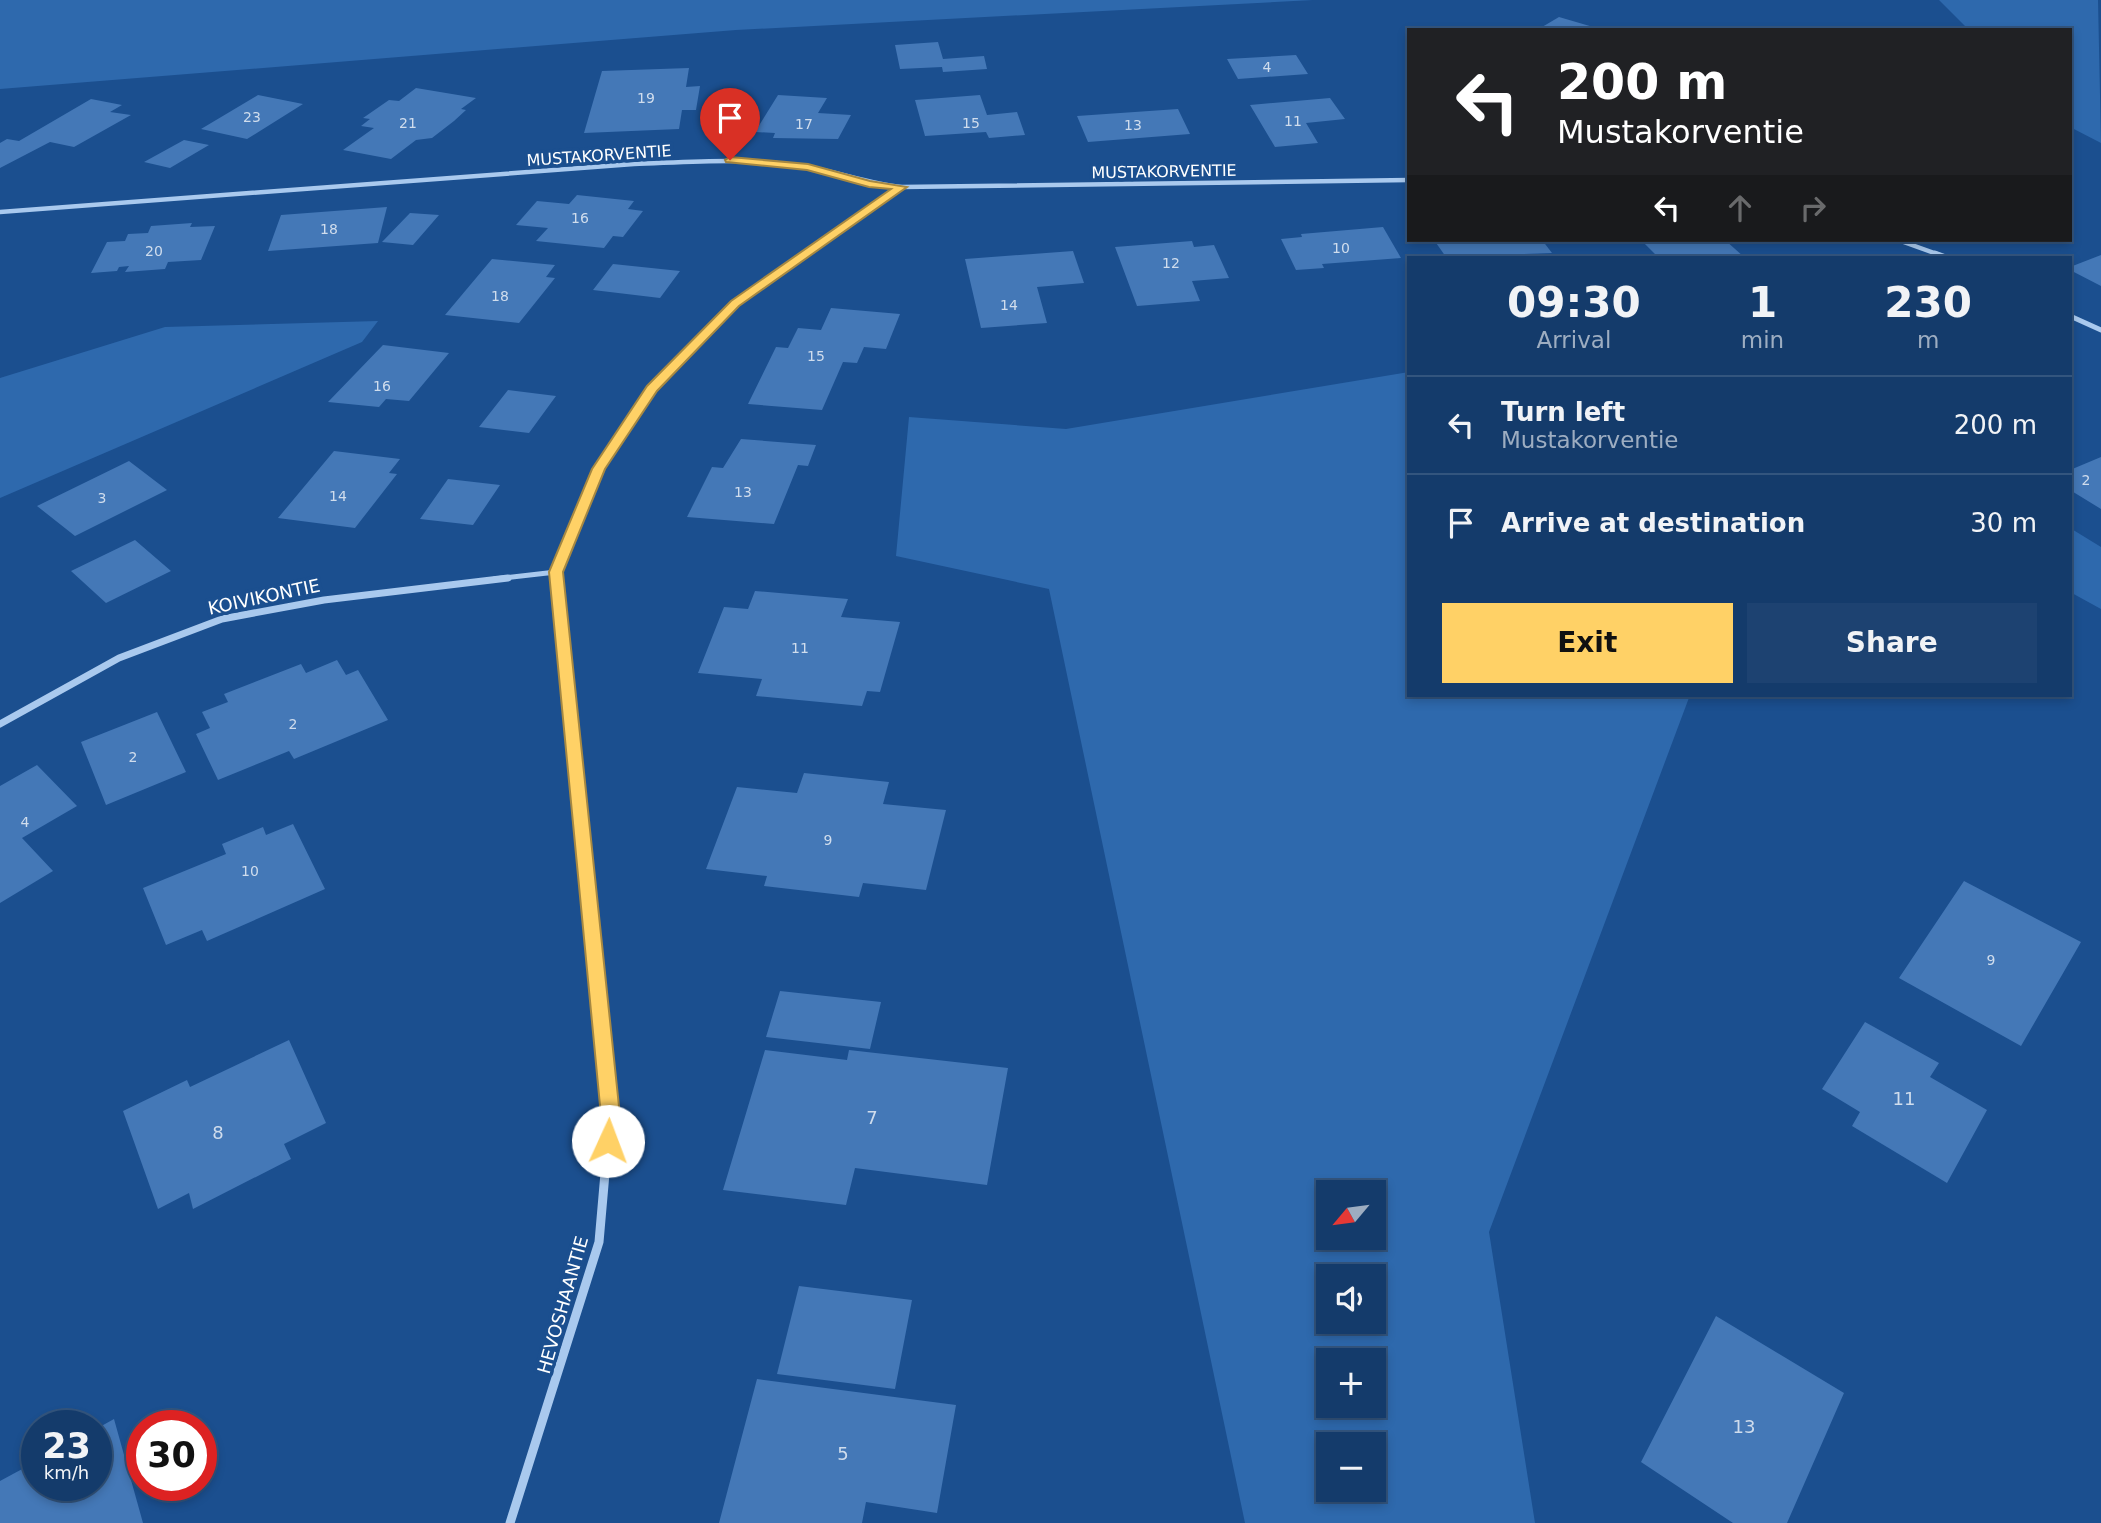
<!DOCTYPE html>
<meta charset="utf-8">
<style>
body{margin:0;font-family:"DejaVu Sans",sans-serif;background:#1d4271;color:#f1f3f6;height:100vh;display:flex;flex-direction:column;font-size:26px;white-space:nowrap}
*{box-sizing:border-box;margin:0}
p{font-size:23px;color:#9dadc1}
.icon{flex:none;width:38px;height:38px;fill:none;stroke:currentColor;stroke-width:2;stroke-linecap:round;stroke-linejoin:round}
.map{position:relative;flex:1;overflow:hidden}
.panel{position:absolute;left:1407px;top:256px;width:665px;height:441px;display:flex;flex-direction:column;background:#143b6b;border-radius:0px;box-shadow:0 4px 10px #0003,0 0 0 2px #33557e}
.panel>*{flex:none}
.top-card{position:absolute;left:1407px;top:28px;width:665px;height:214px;border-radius:0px;box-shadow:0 4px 10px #0003,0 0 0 2px #33557e;background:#202124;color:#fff;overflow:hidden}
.needle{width:46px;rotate:241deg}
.fabs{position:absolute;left:1316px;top:1180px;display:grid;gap:14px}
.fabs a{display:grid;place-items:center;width:70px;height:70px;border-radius:0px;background:#143b6b;box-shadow:0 4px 10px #0003,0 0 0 2px #33557e;font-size:35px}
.speed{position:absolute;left:21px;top:1410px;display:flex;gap:14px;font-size:35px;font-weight:700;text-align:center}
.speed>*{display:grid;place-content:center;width:91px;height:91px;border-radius:50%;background:#143b6b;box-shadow:0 4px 10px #0003,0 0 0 2px #33557e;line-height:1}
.speed small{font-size:18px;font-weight:400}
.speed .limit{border:10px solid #d22;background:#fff;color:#111}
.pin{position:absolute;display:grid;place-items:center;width:60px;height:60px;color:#fff;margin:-72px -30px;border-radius:50% 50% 50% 0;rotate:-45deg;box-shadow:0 0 7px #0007}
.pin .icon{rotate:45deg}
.me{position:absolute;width:77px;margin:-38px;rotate:2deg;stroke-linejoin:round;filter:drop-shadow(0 0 5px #0008)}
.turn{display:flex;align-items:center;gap:24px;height:147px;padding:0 35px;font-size:32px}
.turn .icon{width:91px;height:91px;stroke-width:2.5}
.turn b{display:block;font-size:49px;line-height:60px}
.lanes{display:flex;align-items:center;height:66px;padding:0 35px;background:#0003;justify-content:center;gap:35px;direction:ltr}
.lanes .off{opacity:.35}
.eta{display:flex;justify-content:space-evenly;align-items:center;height:119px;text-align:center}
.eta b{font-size:42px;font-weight:800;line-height:49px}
.action{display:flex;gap:14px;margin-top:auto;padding:14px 35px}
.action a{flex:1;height:80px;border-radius:0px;background:#ffd166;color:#111;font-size:28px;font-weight:800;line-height:80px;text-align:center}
.action a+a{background:#1d4271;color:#f1f3f6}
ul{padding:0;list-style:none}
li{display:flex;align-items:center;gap:21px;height:98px;padding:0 35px;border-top:2px solid #33557e}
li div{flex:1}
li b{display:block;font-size:26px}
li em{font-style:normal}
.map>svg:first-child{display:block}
.green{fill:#2e69ad;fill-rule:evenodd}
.building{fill:#4478b7}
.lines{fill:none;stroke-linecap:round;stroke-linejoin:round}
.minor-far3{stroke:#a9c9ee;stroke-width:4.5}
.minor-far2{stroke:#a9c9ee;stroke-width:5}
.minor-far1{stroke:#a9c9ee;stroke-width:7}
.minor{stroke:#a9c9ee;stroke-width:9}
.route{fill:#ffd166;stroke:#a68842;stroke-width:2}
.labels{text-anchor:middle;stroke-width:7;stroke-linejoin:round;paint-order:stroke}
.number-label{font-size:14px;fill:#d0dded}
.far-street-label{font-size:16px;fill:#fff;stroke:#1b4f8f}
.street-label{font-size:18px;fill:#fff;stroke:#1b4f8f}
.near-number-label{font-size:18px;fill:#d0dded}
</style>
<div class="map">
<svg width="2101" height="1523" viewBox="0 0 2101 1523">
<rect width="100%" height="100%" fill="#1b4f8f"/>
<!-- green -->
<path class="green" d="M0,0H1313L736,30L0,89Z
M1939,0H2098L2101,143L2070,127V30H1969Z
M378,321L362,342L0,498V378L165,327Z
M1409,372V695H1690L1489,1232L1535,1523H1245L1049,589L896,556L909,417L1066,429ZM1328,1192H1374V1237H1328ZM1328,1276H1374V1321H1328ZM1328,1360H1374V1405H1328ZM1328,1444H1374V1489H1328Z
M2070,528L2101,547V609L2070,592Z"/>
<!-- building -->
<path class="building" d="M1559,17L1600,29V30H1537Z
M938,42L943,59L984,56L987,69L943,72L942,67L900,69L895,45Z
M1296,55L1308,74L1238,79L1227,59Z
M689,68L686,87L700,86L696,110H682L679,129L584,133L602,71Z
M416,88L476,98L461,109L466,110L454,121L432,138L416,140L391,159L343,150L374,128L361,126L370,119L363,118L389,100L399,101Z
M258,95L303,104L247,139L201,129Z
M778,95L827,98L818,113L851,115L838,139L773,138L775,133L755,132Z
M980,95L987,115L1017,112L1025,135L989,138L986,132L925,136L915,100Z
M1330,98L1345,119L1306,123L1318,143L1275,147L1250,105Z
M91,99L122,105L110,112L131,115L74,147L50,142L0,168V143L7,139L19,141Z
M1178,109L1190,134L1088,142L1077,116Z
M184,140L209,145L170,168L144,162Z
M577,195L634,201L628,209L643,211L623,237L613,236L604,248L536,241L548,228L516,225L537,201L569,204Z
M387,207L378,243L268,251L281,215Z
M410,213L439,215L413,245L382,242Z
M192,223L190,227L215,226L201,260L168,262L165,269L125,272L129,266L119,267L117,271L91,273L107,242L125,241L128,234L148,233L151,226Z
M1383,227L1401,258L1322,264L1324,268L1296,270L1281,239L1302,237L1301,234Z
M1434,240H1542L1552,253L1446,257Z
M1664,240H1725L1744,257H1658L1643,242Z
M1192,241L1194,247L1214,245L1229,278L1192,281L1200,301L1137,306L1115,247Z
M1073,251L1084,283L1037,287L1047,323L981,328L965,259Z
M2101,255V286L2070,270V267Z
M492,259L555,265L546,277L555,278L519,323L445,315Z
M613,264L680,271L660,298L593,290Z
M831,308L900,314L886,349L864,347L857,363L843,362L822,410L748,404L776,347L788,348L798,328L821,330Z
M383,345L449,353L409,401L386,399L379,407L328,402Z
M508,390L556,396L529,433L479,427Z
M741,439L816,445L808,466L798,465L774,524L687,517L712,467L723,468Z
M334,451L400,459L389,473L397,474L355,528L278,518Z
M2101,457V509L2070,490V470Z
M129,461L167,490L75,536L37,506Z
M448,479L500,485L473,525L420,519Z
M135,540L171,571L106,603L71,571Z
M755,591L848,599L841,617L900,622L880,692L867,691L862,706L756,696L762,679L698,673L724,607L748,609Z
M337,660L346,675L358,670L388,720L294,759L289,751L218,780L196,734L210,728L202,712L228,702L224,694L301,664L306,673Z
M157,712L186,772L106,805L81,742Z
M37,765L77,806L22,838L53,871L0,903V786Z
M804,773L889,782L883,804L946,810L926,890L863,883L859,897L764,886L767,876L706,869L737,787L797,793Z
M293,824L325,889L207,941L202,930L166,945L143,888L226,854L222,844L263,827L266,835Z
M1964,881L2081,942L2021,1046L1899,978Z
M780,991L881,1002L870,1049L766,1037Z
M1865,1022L1939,1063L1930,1077L1987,1110L1947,1183L1852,1126L1860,1112L1822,1089Z
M289,1040L326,1123L284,1144L291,1159L193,1209L189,1193L158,1209L123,1111L187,1080L190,1087Z
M765,1050L847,1060L849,1050L1008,1068L987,1185L855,1168L846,1205L723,1190Z
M799,1286L912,1300L895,1389L777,1374Z
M1716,1316L1844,1393L1787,1523H1733L1641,1462Z
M757,1379L956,1405L937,1513L866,1502L862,1523H719Z
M114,1419L143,1523H0V1481L37,1461V1486H96V1429Z"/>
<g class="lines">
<!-- minor-far3 -->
<path class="minor-far3" d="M0,212L634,164C692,162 750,157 807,167C839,172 869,184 902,187L1409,180
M1898,240L1940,255
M805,255L902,187"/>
<!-- minor-far2 -->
<path class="minor-far2" d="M1935,253L1946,257
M2070,316L2101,330
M494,579L556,572
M557,579L556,572L599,469L652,389L735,304L808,253"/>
<!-- minor-far1 -->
<path class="minor-far1" d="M557,578L598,994
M0,724L119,658L222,619L324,600L508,578"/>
<!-- minor -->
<path class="minor" d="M510,1523L599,1242L610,1116L598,992"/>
</g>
<!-- route -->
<path class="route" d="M730,157L808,164L870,181L907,187L739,306L657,391L605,469L563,572L620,1116L615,1147L608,1150L601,1147L598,1141L601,1116L549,572L592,469L647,386L731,301L891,189L869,187L807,170L726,162L725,160Z"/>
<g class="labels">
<!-- number labels -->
<g class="number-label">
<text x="1267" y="72">4</text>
<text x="646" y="103">19</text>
<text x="252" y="122">23</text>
<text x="1293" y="126">11</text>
<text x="408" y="128">21</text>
<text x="971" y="128">15</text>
<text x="804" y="129">17</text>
<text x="1133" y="130">13</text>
<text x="580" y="223">16</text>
<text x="329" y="234">18</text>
<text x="1341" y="253">10</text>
<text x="154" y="256">20</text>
<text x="1171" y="268">12</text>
<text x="500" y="301">18</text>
<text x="1009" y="310">14</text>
<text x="816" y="361">15</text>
<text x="382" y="391">16</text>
<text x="2086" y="485">2</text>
<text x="743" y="497">13</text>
<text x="338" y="501">14</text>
<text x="102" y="503">3</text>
<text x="800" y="653">11</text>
<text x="293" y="729">2</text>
<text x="133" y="762">2</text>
<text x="25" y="827">4</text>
<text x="828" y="845">9</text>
<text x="250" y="876">10</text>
<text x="1991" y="965">9</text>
</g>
<!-- far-street labels -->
<g class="far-street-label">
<text transform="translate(599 155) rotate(-4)" y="6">MUSTAKORVENTIE</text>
<text transform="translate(1164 171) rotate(-1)" y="6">MUSTAKORVENTIE</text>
</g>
<!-- street labels -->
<g class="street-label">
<text transform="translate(264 597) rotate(-12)" y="6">KOIVIKONTIE</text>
<text transform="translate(563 1305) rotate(-74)" y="6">HEVOSHAANTIE</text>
</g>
<!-- near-number labels -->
<g class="near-number-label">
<text x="1904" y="1105">11</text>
<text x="872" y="1124">7</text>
<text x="218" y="1139">8</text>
<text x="1744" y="1433">13</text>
<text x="843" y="1460">5</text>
</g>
</g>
</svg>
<div class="fabs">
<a><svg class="needle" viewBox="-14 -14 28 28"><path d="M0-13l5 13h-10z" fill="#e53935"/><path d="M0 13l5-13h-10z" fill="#9dadc1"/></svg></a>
<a><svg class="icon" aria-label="sound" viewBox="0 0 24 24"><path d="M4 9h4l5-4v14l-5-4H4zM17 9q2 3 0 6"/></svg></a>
<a>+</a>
<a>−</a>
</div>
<div class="speed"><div>23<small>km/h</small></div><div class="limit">30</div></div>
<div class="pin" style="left:730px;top:160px;background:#d93025"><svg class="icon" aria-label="arrive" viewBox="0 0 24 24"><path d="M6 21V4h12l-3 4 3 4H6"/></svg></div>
<svg class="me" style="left:608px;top:1141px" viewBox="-20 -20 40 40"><circle r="19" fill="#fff"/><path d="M0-13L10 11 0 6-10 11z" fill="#ffd166"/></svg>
<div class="top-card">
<div class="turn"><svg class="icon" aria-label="left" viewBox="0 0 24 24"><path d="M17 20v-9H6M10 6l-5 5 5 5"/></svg><div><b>200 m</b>Mustakorventie</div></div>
<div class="lanes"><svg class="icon" aria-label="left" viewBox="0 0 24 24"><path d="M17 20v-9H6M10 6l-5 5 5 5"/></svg><svg class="icon off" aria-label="ahead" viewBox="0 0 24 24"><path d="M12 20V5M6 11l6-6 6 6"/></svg><svg class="icon off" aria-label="right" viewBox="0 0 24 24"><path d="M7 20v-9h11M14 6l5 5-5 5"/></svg></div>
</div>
<section class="panel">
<div class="eta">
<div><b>09:30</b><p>Arrival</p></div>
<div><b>1</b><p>min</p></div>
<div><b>230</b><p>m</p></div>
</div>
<ul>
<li><svg class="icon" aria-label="left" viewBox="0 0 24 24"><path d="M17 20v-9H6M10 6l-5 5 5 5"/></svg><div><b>Turn left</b><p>Mustakorventie</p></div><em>200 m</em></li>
<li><svg class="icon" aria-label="arrive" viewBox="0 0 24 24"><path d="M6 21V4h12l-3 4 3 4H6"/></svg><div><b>Arrive at destination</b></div><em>30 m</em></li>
</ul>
<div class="action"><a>Exit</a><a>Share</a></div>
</section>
</div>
